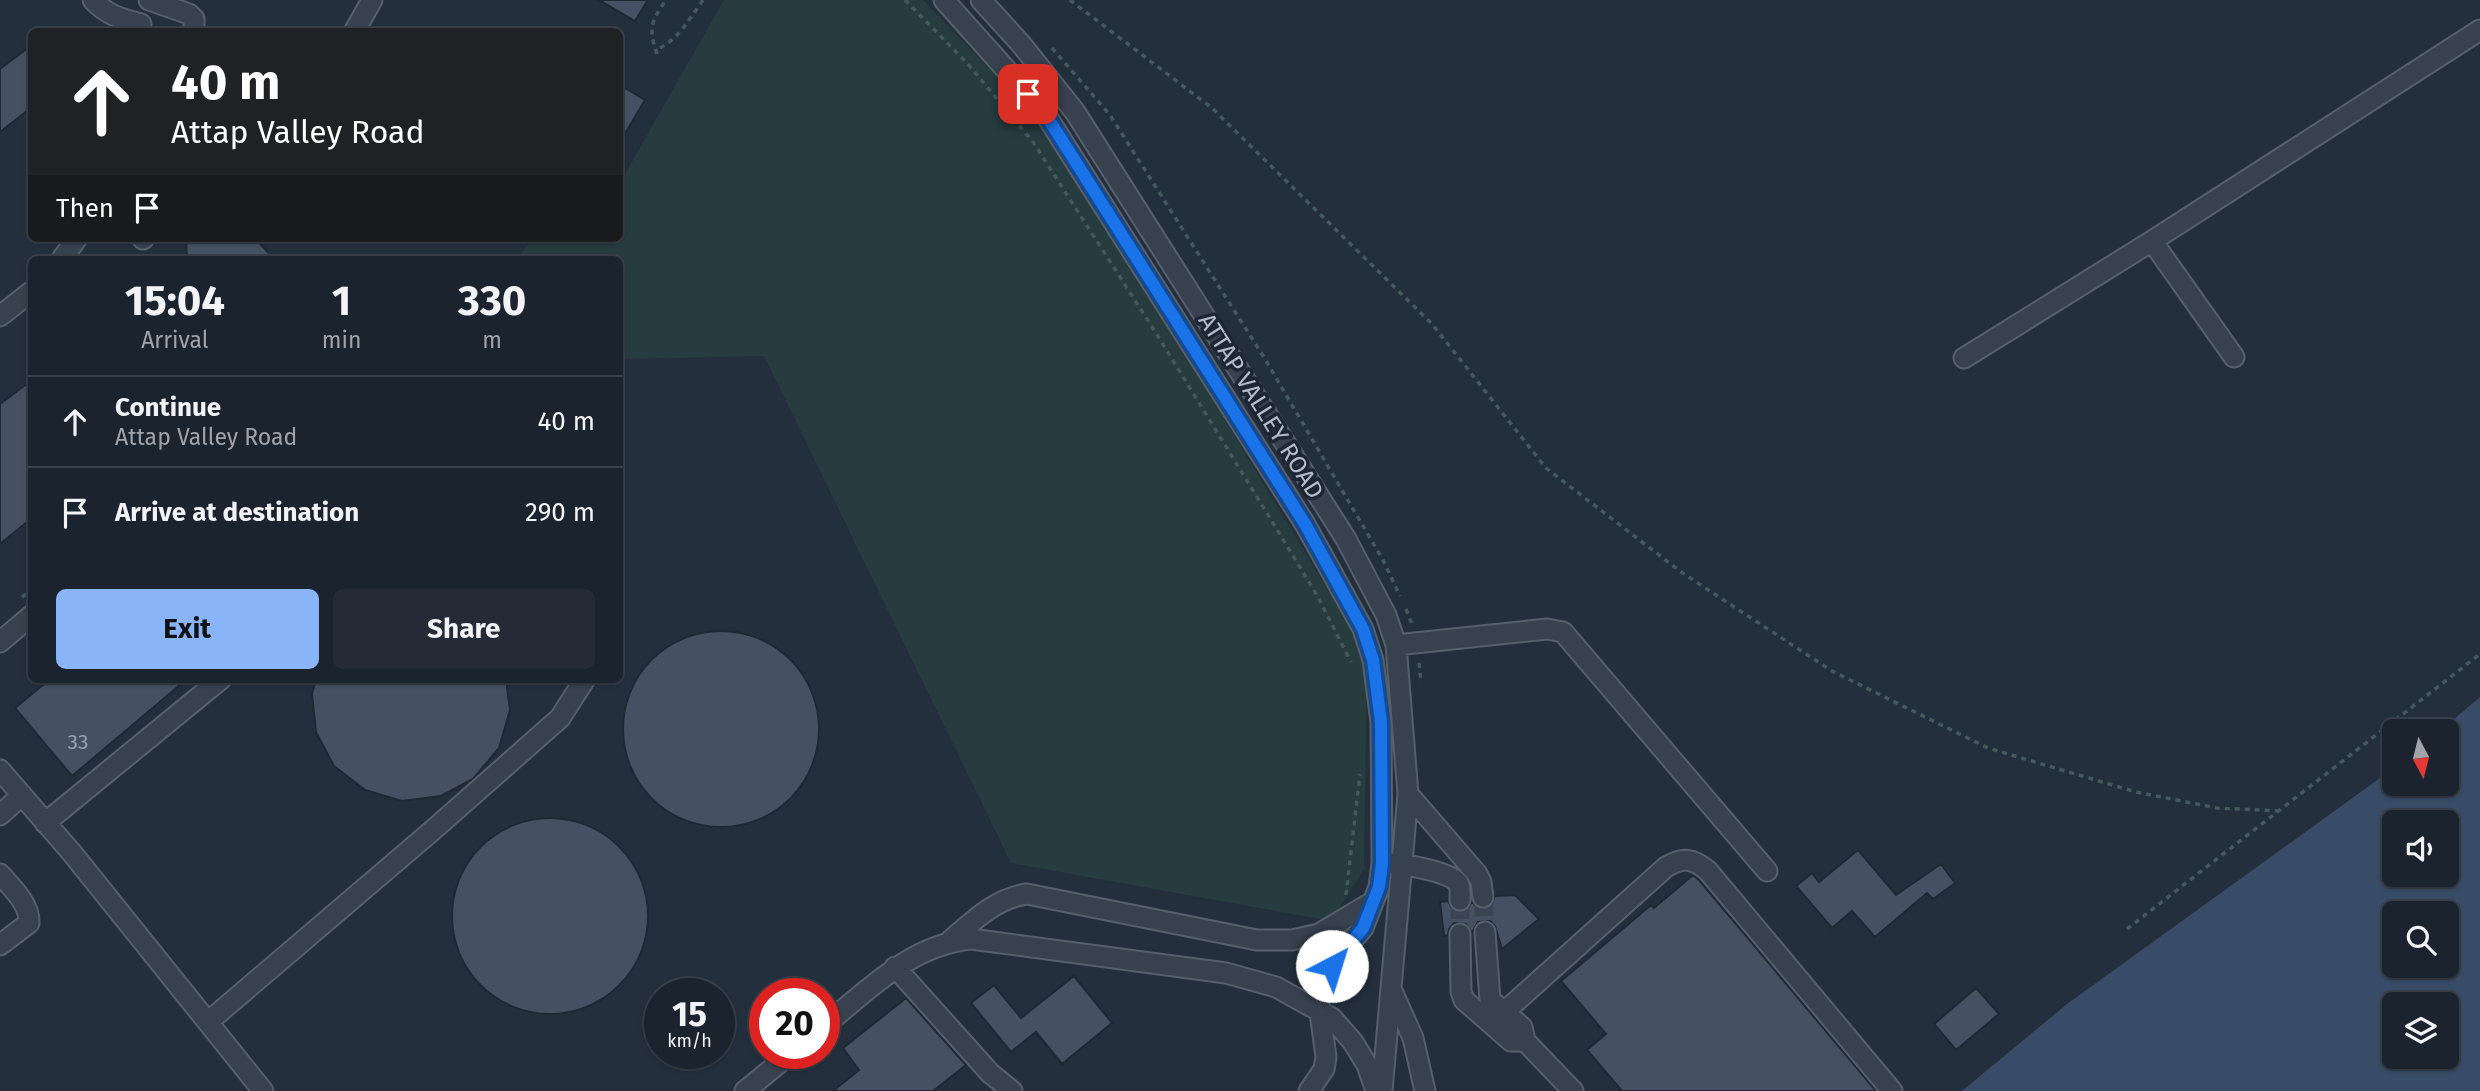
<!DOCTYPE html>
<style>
body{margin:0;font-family:"Fira Sans",sans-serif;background:#242b36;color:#f1f3f6;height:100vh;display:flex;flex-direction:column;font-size:26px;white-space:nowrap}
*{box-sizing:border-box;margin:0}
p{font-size:23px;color:#a0a4aa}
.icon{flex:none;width:38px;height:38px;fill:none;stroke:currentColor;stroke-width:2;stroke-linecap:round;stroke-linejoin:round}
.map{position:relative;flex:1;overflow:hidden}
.panel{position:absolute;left:28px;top:256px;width:595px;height:427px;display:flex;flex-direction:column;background:#1b232e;border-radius:10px;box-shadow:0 2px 5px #0004,0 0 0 2px #39404a}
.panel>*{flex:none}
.guide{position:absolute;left:28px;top:28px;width:595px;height:214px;border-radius:10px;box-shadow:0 2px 5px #0004,0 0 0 2px #39404a;background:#202124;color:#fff;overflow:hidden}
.needle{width:46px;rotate:173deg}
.tools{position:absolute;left:2382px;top:719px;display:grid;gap:14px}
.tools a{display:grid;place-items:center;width:77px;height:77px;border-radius:10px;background:#1b232e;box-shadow:0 2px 5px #0004,0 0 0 2px #39404a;font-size:35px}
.speed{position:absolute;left:644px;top:978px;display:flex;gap:14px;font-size:35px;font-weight:700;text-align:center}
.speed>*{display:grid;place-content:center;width:91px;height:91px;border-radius:50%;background:#1b232e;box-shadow:0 2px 5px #0004,0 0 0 2px #39404a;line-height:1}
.speed small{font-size:18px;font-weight:400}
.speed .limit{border:10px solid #d22;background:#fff;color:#111}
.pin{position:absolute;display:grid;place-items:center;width:60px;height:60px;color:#fff;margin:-30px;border-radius:14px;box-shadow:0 4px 10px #0006}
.me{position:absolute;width:77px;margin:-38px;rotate:40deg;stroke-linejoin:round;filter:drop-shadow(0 0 5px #0008)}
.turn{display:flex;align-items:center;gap:24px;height:147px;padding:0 28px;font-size:32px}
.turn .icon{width:91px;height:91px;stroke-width:2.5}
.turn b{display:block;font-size:49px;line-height:60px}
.then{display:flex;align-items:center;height:66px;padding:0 28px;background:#0003;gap:14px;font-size:26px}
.eta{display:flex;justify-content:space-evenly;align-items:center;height:119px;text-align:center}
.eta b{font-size:42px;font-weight:700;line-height:49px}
.button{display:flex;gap:14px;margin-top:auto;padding:14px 28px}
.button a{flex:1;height:80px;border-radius:10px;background:#8ab4f8;color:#111;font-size:28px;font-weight:700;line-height:80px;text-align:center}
.button a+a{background:#242b36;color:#f1f3f6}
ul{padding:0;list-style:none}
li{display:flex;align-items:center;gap:21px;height:91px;padding:0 28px;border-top:2px solid #39404a}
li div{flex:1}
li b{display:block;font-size:26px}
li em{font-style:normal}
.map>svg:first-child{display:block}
.green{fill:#263c3f}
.water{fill:#394c67;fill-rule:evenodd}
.building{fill:#455162;stroke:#1f2835;stroke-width:2}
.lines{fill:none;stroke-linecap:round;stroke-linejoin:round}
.minor-tunnel{stroke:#3a4453;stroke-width:19;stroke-dasharray:19 10;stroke-linecap:butt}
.minor-casing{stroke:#565f6c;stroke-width:23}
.path{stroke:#44595c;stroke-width:3.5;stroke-dasharray:5 5;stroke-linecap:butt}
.minor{stroke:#38414e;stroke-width:19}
.route-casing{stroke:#114b97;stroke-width:18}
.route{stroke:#1a73e8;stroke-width:12}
.labels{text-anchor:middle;stroke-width:7;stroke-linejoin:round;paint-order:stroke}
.number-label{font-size:21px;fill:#98a1af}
.street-label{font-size:24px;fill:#b4bcc9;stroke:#1d2633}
</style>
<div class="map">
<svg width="2480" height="1091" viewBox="0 0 2480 1091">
<rect width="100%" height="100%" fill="#242f3e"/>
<!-- green -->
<path class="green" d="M724,0H923L1052,134L1367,655L1364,869L1331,921L1011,863L764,356L620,359V259H517L529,243L561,238H620V183Z"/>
<!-- water -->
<path class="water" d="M2480,697V1091H1962L2067,1004L2394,768V784H2446V732L2440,731ZM2394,822H2446V875H2394ZM2394,914H2446V966H2394ZM2446,1004V1057H2394V1004Z"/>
<!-- building -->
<path class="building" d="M599,0H648L635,21Z
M32,45V107L0,132V69Z
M620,85L645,100L620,142Z
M186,238H255L274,259H187Z
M32,380V518L0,544V404Z
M623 729a98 98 0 1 1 196 0a98 98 0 1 1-196 0Z
M50,679H187L72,776L15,708Z
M316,679H506L510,710L499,748L473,779L441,796L402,801L365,790L334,766L316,732L312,694Z
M452 916a98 98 0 1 1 196 0a98 98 0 1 1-196 0Z
M1858,850L1896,895L1941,864L1955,883L1933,899L1927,893L1875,937L1852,911L1832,928L1796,886L1812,873L1819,882Z
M1693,875L1699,880L1876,1091H1622L1587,1050L1606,1034L1561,981L1651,905L1654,908Z
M1515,895L1539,919L1502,949L1495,926L1490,921L1478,922L1472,933L1466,924L1454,923L1449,929L1448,935L1444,936L1440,902L1448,901L1453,910L1460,912L1466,910L1472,902L1478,908L1485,909L1491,906L1495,896Z
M1074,976L1112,1023L1062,1064L1036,1032L1011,1052L971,1003L994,985L1021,1018Z
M1976,988L1999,1014L1956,1050L1934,1024Z
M906,998L966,1065L933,1091H833L859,1070L843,1048Z"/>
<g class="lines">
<!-- minor-tunnel -->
<path class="minor-tunnel" d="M1483,897L1485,932
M1460,900V934"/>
<defs>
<path id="minor" d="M93,0C107,15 121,19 141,24
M149,0L189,14L194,19V32
M944,0L1044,112L1305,524L1363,629L1373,660L1381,722L1382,863L1379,887L1363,928L1322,976L1317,990L1326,1057L1324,1069L1309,1091
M981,0L1021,44L1075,112L1346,539L1386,615L1396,645L1408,794L1382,1091
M354,32L372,0
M143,239L144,238
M2152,241L2234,357
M62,259L77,238
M0,316L32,291
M1964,358L2152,241L2480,30
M0,642L32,615
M1396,645L1547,629L1563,632L1767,871
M0,770L72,853L263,1091
M1408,794L1477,874L1481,882L1483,897
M0,815L22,795
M45,823L221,679
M1390,863C1403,864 1452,872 1458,883C1461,888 1460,895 1460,900
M0,874C12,888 30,904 29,923L0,945
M1485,932L1490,1000L1522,1027L1525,1041L1573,1091
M1460,934L1461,991L1464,1000L1511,1041H1525
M950,941C973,921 996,898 1027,894L1257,940H1292L1319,934L1371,903
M895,967L990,1073L1012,1091
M1392,991L1413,1038L1425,1091
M208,1022L433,830L560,718L585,679
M1492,1023L1666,867C1683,857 1693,858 1708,871L1892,1091
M824,1026C869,989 911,945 971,939L1226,973L1276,987L1332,1018L1353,1042L1367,1065L1376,1091
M745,1091L790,1054"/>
</defs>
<!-- minor casing -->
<use href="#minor" class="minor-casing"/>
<!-- path -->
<path class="path" d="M905,0L967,63L1033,142L1156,333L1273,523L1318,597L1351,662
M1070,0L1212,108L1432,324L1546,468L1681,572L1832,671L1988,748L2136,792L2217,808L2278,811
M660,48C680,37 690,18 703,0
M1052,48L1110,115L1265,359L1383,560L1400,596
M657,54C648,28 651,22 666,0
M22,597L32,590
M1406,609L1412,624
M1419,663L1421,683
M1346,895L1360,774
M2127,929L2480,654"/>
<!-- minor -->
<use href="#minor" class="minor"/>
</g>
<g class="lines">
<defs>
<path id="route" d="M1028,94L1044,112L1305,524L1363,629L1373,660L1381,722L1382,863L1379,887L1363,928L1332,966"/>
</defs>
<!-- route casing -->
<use href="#route" class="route-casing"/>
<!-- route -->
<use href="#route" class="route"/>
</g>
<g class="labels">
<!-- number labels -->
<g class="number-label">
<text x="78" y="749">33</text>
</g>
<!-- street labels -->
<g class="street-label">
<text transform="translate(1261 406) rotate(58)" y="8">ATTAP VALLEY ROAD</text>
</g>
</g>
</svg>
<div class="tools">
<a><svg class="needle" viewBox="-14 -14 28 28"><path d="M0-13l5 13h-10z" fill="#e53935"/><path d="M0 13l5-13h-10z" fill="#a0a4aa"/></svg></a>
<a><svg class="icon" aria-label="sound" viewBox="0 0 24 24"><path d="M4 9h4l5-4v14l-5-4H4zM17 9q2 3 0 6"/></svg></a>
<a><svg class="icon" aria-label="search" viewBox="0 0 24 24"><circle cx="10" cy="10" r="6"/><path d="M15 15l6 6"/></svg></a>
<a><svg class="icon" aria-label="layers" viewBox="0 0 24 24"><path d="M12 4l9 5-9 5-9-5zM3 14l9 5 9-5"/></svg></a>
</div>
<div class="speed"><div>15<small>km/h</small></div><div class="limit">20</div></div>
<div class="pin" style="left:1028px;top:94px;background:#d93025"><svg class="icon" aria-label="arrive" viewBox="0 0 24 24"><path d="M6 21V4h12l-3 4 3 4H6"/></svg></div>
<svg class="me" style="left:1332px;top:966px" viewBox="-20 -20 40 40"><circle r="19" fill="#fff"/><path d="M0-13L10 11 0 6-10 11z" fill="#1a73e8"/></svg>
<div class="guide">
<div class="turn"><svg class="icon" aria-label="ahead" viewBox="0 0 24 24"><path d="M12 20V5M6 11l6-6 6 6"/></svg><div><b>40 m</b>Attap Valley Road</div></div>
<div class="then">Then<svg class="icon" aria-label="arrive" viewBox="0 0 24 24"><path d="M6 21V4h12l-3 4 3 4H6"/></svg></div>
</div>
<section class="panel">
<div class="eta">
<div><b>15:04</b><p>Arrival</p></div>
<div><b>1</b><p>min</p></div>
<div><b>330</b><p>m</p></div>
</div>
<ul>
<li><svg class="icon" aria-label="ahead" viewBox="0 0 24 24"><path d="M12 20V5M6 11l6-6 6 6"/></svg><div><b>Continue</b><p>Attap Valley Road</p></div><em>40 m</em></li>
<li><svg class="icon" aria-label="arrive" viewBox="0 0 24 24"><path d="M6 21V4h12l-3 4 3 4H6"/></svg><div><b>Arrive at destination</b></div><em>290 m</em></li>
</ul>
<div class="button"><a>Exit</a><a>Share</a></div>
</section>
</div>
